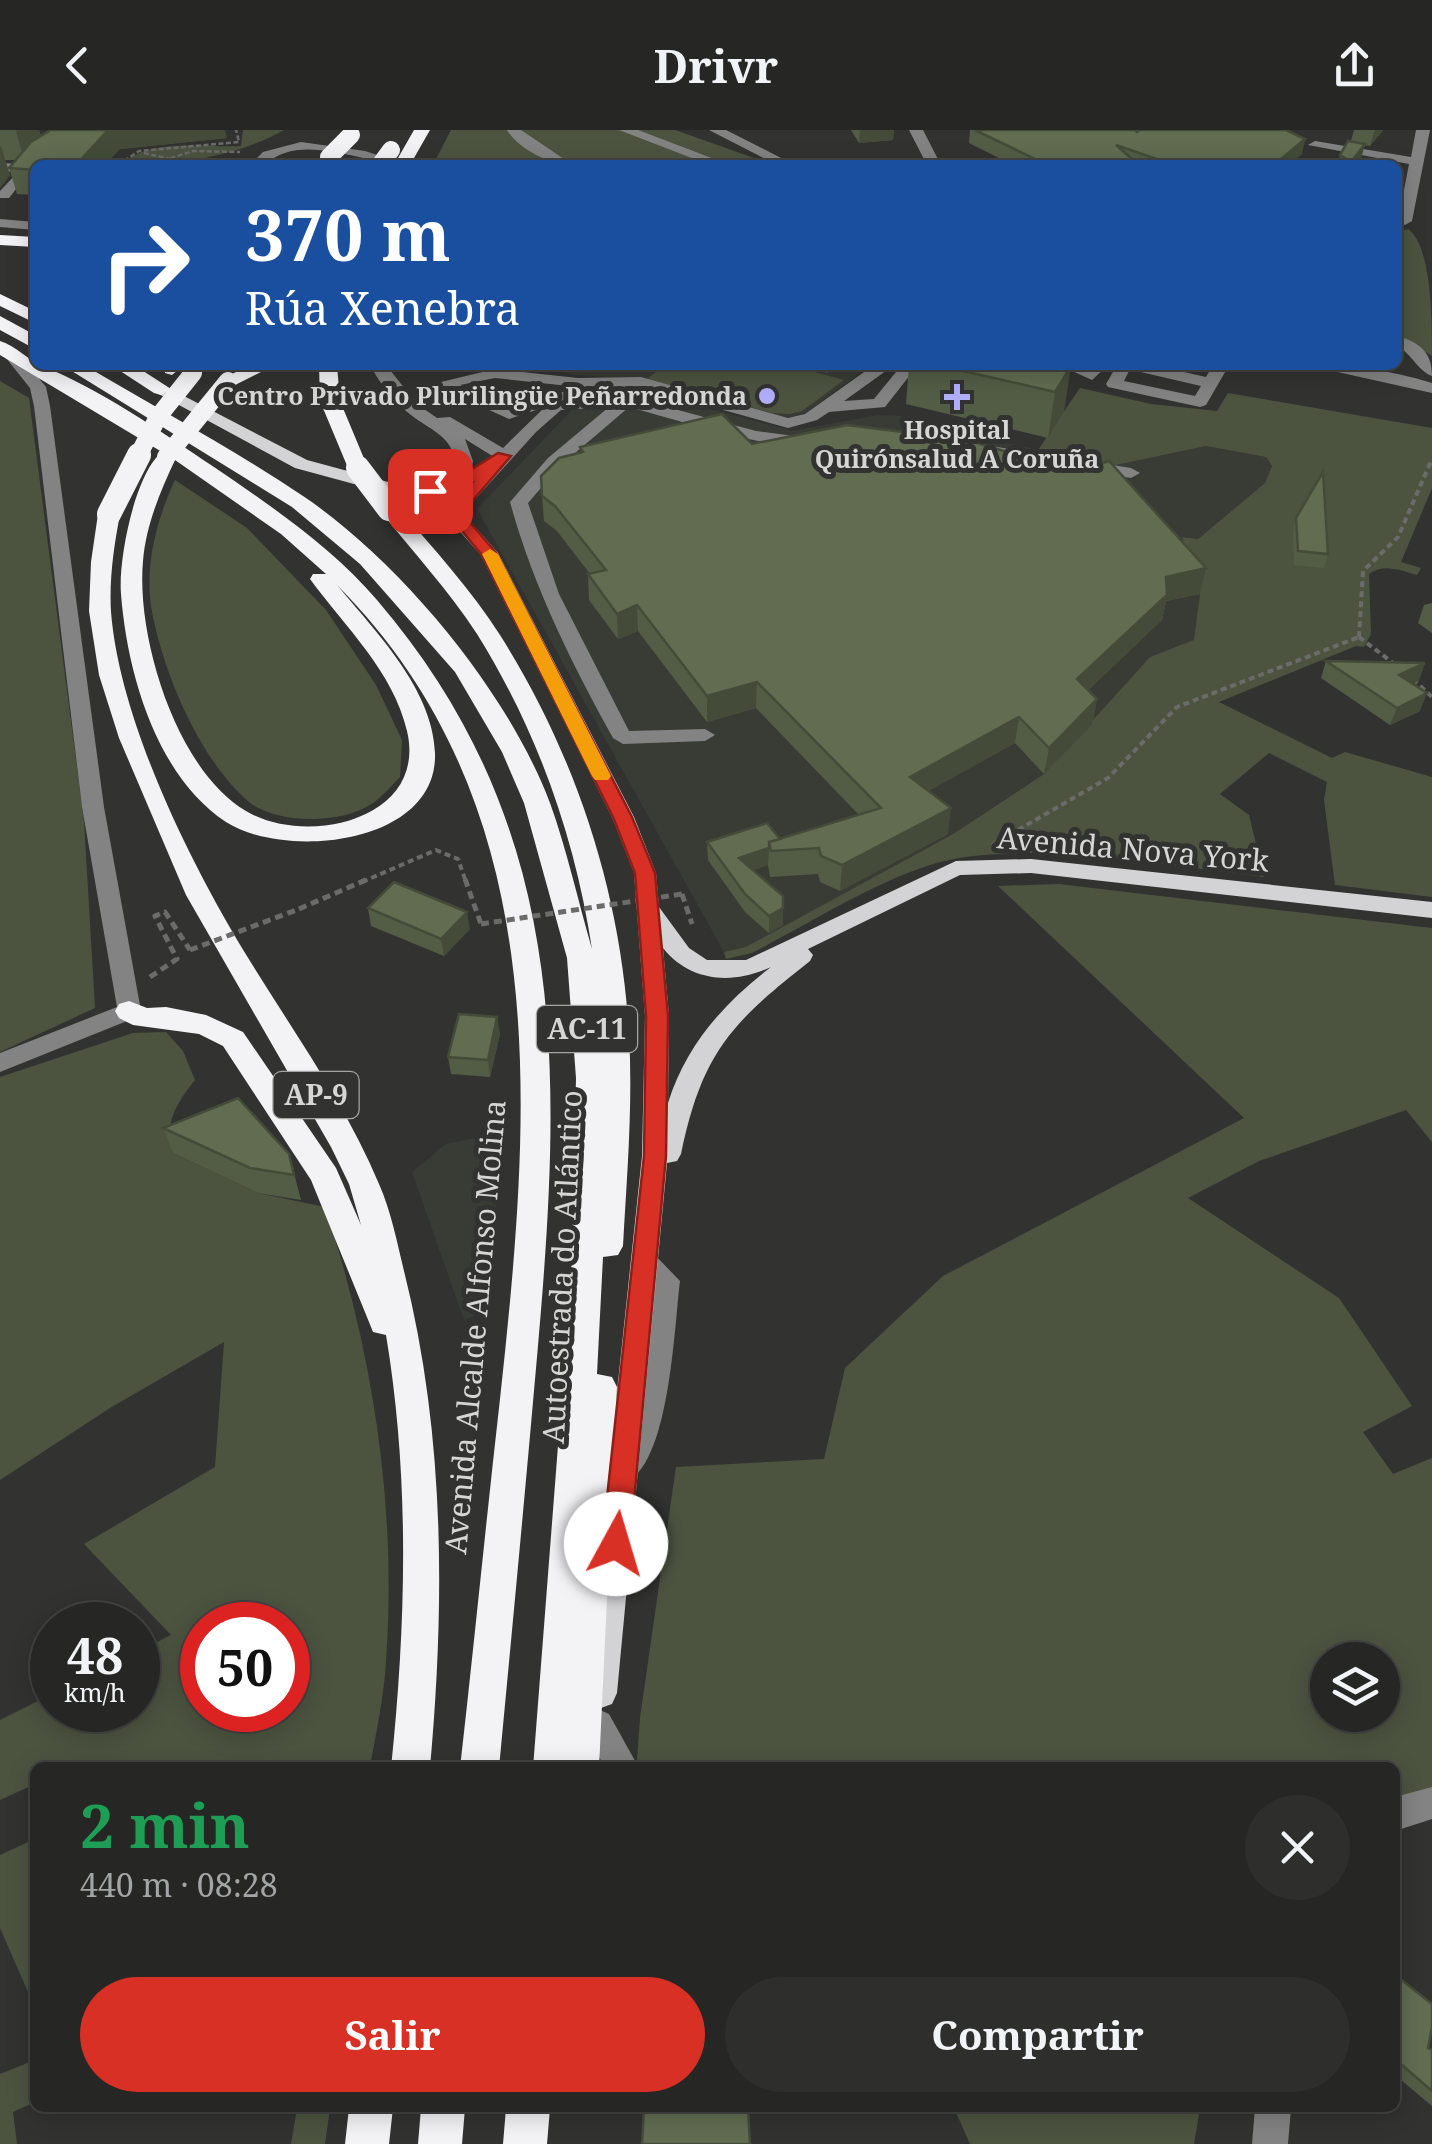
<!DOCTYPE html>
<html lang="es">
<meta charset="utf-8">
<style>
body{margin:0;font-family:"Noto Serif",serif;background:#2e2e2d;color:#f1f3f6;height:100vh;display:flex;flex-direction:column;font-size:38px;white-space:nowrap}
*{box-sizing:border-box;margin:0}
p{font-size:32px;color:#a4a5a7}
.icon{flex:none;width:55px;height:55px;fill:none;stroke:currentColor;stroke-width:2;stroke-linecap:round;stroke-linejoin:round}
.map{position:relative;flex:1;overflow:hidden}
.panel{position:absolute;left:30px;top:1632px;width:1370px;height:350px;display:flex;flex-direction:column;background:#262625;border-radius:15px;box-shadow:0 5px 25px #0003,0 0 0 2px #424342}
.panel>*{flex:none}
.hud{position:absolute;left:30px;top:30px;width:1372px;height:210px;border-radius:15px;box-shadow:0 5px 25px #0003,0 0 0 2px #424342;background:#1a4fa0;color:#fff;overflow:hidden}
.controls{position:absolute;left:1310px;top:1512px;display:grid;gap:20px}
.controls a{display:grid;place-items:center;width:90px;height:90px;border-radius:50%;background:#262625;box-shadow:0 5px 25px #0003,0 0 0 2px #424342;font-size:50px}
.speed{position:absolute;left:30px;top:1472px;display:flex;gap:20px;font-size:50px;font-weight:700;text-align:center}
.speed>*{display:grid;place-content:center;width:130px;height:130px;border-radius:50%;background:#262625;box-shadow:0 5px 25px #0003,0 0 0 2px #424342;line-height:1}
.speed small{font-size:25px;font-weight:400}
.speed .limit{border:15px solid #d22;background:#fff;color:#111}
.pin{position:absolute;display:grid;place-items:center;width:85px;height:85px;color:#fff;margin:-42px;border-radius:20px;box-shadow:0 5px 15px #0006}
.me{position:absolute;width:110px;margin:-55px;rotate:6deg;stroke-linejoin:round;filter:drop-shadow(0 0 8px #0008)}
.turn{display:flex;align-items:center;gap:35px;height:210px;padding:0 50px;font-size:45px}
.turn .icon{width:130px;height:130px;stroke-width:2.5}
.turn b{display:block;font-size:70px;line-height:85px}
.round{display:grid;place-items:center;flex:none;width:105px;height:105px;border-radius:52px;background:#2e2e2d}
.overview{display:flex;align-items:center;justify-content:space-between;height:170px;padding:0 50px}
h1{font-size:60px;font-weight:700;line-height:75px;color:#1e9e55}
.button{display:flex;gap:20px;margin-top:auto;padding:20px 50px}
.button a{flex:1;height:115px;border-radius:60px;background:#d93025;color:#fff;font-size:40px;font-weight:700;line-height:115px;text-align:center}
.button a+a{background:#2e2e2d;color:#f1f3f6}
header{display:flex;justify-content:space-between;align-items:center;height:130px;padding:0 50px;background:#262625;font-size:45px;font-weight:700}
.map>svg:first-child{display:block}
.built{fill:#393c35}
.green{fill:#4c5440;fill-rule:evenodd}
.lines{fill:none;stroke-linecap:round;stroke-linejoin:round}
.path-far2{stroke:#6b6c6a;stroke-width:2.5;stroke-dasharray:5 2.5;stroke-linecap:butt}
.path-far1{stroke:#6b6c6a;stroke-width:4;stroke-dasharray:6 4;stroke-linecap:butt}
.path{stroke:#6b6c6a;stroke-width:5;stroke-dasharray:8 5;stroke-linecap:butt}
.minor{fill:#838384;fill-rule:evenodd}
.major{fill:#d3d3d6;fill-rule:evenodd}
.highway{fill:#f3f3f6;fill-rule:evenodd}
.path-bridge{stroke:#6b6c6a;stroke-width:5;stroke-dasharray:8 5;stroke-linecap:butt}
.highway-bridge-far1{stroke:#f3f3f6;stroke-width:18}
.highway-bridge{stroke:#f3f3f6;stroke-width:24}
.wall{fill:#535d46}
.shaded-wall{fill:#444c39}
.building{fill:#616c51;stroke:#444c39;stroke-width:2.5}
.route{fill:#d93025;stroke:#8d1f18;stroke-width:2.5}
.slow{fill:#f59e0b}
.poi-dot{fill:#b2adf9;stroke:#323331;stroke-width:4}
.labels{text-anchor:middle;stroke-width:10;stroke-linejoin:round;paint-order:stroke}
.far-poi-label{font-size:25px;font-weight:bold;fill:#d6d7d5;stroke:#323331;text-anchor:end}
.shield{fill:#323331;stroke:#a5a6a4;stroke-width:2.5}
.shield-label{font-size:28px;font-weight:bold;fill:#d6d7d5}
.street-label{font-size:30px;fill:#d6d7d5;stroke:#323331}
</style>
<header><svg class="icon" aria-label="back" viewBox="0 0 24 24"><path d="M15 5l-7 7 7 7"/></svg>Drivr<svg class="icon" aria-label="share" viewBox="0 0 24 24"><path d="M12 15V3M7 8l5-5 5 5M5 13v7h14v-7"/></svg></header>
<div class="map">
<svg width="1432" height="2014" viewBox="0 0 1432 2014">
<rect width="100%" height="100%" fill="#323331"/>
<!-- built -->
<path class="built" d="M531,235H871L805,283L791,287L771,285L646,249L575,245Z
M594,257H630L792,301L878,285L904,286L1038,320L1116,335L1206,316L1266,327L1272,337L1265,353L1198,409L1182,407L1200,464L1195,510L1150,527L1044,644L953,704L746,818L724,822L477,379Z
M505,1002L484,1182L464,1190L412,1042L446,1014Z"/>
<!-- green -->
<path class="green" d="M243,0H284C236,27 177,35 122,35C147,7 210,18 241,16Z
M451,0H675L774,35H433Z
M1408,99C1432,116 1432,191 1432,226L1398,205V103Z
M665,235H789L844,250L802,281L790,284L772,283L647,249Z
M0,251L29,268L84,692L95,878L0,922Z
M1080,258L1151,274L1217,281L1228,263L1432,298V358L1401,432L1421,438L1417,445C1400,440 1384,433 1369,444L1371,504L1364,517L1356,516L1219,572L1332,628L1345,622L1432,647V767L1335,755L1324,670L1327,652L1269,623L1220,664L1249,685L1264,747C1171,736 1052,713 959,728C895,738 811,793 752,823L726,829L724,822L746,817L953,704L1044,644L1150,527L1194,510L1200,464L1182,407L1198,409L1265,353L1272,336L1266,327L1206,316L1116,335L1038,320Z
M175,350L247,398L326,480L376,555L402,610L400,647C392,655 383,666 373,673C355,685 335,688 315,689C294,690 265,685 249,672C199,629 162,541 151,476C145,433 157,389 175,350Z
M1059,754L1432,798V1012L1406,980L1259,1031L1188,1068L1339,1168L1412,1276L1363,1302L1393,1344L1432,1328V1660L1395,1670V1638H641L637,1630L640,1588L676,1337L824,1329L845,1238L943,1146L1244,988L998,756ZM1328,1530H1382V1585H1328Z
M166,902L183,921L195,950C177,973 163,993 173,1023L258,1063L325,1077C373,1223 397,1377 386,1531C384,1567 376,1602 370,1637L92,1638L89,1630L71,1637L35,1638V1654L0,1670V1590L52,1564V1580H138V1522L171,1505L84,1414L215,1337L224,1212L110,1278L0,1350V947L133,903ZM202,1495H288V1580H202Z
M35,1709V1878L0,1798V1725Z
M35,1930V1972L13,1982L17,2014H0V1944Z
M297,1978H330L325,2014H291Z
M954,1978H1200L1194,2014H970Z"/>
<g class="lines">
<!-- path-far2 -->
<path class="path-far2" d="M144,23L197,35
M118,35L139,21L239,12L236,0
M149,35L193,21L240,22"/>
<!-- path-far1 -->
<path class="path-far1" d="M1359,507L1363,441L1398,407L1432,329
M1359,507L1397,536
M1413,549L1432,567
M992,715L1108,648L1177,577L1359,507
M362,752L436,720L458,729L466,752"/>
<!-- path -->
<path class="path" d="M465,749L481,794
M682,764L692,794
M299,779L368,749
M150,847L177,829L155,786L165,782L190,820"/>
<!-- minor -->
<path class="minor" d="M67,0H85L35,35L9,68H0V61L18,42L0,41V33L26,34L53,6Z
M507,0H521L573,35C551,35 519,20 507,0Z
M619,0H638L730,35H710Z
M709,0H726L795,35H777Z
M909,0H923L941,35H927Z
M1416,0H1430L1412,91L1405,95L1398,91L1409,34L1308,15L1315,11L1411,27Z
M301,12L365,21L408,35C366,35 300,0 265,35H250L263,22Z
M0,89L35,92V100L0,97Z
M1398,206C1420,213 1432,222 1432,246C1418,241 1412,224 1398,217Z
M10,218L16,220L46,257L50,276L104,677L141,881L137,887L0,942V923L117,877L82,677L34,276L30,258L2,223Z
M370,235H386L417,274L437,288L450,287L503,318L545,277L509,289L441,258V252L495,239L578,248L641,247L788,288L805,284L874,235H908L914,240L885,277L829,282L817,290L788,298L640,257L588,256L573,269L626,266L756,301L809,308L817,313C796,329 661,285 629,277L560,336L528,373L559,464L629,601L705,599L715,605L705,611L623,614L613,608C571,532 533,456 510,372L548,328L609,277L561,280L536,302L459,387L453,388L444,383L471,353C454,363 416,375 399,363L453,348C462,307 432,303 406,281C391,268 379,252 370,235ZM890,238L896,242L874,269L844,271ZM495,248L569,256L553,269L538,265L509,278L460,255ZM465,309L494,327L481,342L471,341L473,331Z
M1059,235L1089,238L1108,235L1092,250Z
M1117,235H1153L1206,247L1210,240L1201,235L1228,237L1206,275L1200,277L1108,257L1106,254ZM1130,239L1132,240L1201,256L1195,266L1124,251Z
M1306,235C1349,235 1391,240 1432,253V263Z
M978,314L1131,338L1140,343L1131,348L972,323V315Z
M644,1120L653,1123L680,1151C674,1197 670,1337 623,1354L613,1350L609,1341L630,1306L653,1155L631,1131L635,1123Z
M598,1579L609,1584L639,1638H605L582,1595L587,1584Z
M1432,1657V1689L1395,1701V1667Z
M1255,1978H1291L1288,2014H1252Z"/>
<!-- major -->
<path class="major" d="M161,254L307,330L414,359L459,379L498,423L634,687L656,743L659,777L689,818L707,830H746L956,731L1031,729L1432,772V788L1031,743L960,745L808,819L813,825L810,831C731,893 702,923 681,1024L677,1031L667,1033L617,1563L612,1574L601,1578L590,1574L585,1563L642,1026L645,886L634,743L612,687L481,425L447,387L402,367L295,338L155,262L153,259ZM663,818C690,852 733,855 771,837C724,873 686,915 668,973L669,886Z"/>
<!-- highway -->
<path class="highway" d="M414,0H430L410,35H394Z
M0,105L35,107V117L0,115Z
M0,164L35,181V193L0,176Z
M0,186L35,205V219L0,200Z
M0,211C16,216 30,231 40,235C100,259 160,301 214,337C271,376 332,417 377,470C573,699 562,944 537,1227C525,1364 512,1501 499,1638H460C474,1515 486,1392 500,1269C531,983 558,677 337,455C375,501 433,559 435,623C438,715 285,730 226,692C156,646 127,542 121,464C118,430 135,343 162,322L0,225ZM175,330L281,404L326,444H313L310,449C345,497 393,541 407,601C428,690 306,717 246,681C176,640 136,507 143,431C146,395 160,362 175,330Z
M62,235H84C158,279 235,320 306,368C403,435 508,562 550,673C567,720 578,771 592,819C575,707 537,600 477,504C449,461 414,423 382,383L378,379L382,375H396C432,417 470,458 500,505C576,625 621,763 629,904C633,975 627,1045 623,1116L618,1125L603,1127L597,1244L612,1247L617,1257L599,1638H533L571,1148L576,948L567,828L524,673L502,622L455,542L360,434L292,377Z
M111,235H134L171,259L161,265L154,263Z
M165,235H184L172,245L165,243Z
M250,235H275L235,255H221L218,251Z
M319,235H337L340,271L368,338L365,342L358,344L348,338L320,271Z
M109,378L120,384C114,416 109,449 111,482C120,593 192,737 250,831C295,904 346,975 379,1054C391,1081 397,1112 404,1141C445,1304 445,1471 430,1638H391C406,1493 410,1349 386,1205L373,1202L369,1192L311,1050L223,916L199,904L133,895L119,888L115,881L119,874L129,871L147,878L166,877L206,885L243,902L336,1038L361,1095L349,1054L331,1017L186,765L119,608L99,545L89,481L91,432L98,384Z
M349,1978H393L389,2014H345Z
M421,1978H465L462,2014H418Z
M506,1978H550L547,2014H503Z"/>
<!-- path-bridge -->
<path class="path-bridge" d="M481,794L682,764
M190,820L299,779"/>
<!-- highway-bridge-far1 -->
<path class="highway-bridge-far1" d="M329,27L351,5
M380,35L391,20
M166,327L228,251
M137,328L158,287L193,243"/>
<!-- highway-bridge -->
<path class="highway-bridge" d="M358,338L389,379
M109,384L139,325"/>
</g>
<!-- wall -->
<path class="wall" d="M0,0H39L41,6L227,8L120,19L35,35V65L17,64L9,38L16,30H5L10,45L0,58Z
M851,0H894L893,10L859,13Z
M970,0H1135L1137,2L1302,24L1288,35H1012H1013L969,13Z
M1354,0H1383L1370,16L1364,15L1361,29L1356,35H1338L1340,25L1351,11Z
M799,235H836L827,243Z
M909,235H1065L1064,282L1048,308L906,274Z
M752,314L1200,464L1166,471L1162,490L1088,560L1097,569L1092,595L1044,644L1015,613L928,661L948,704L840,761L820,752L818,744L770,747L768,735L753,740L783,795L769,803L745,782L708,730L707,712L779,709L859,685L756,578L707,592L638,501L618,509L589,470L588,444H590L557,401L544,391L542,366L581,323L580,317Z
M1296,388L1328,424L1324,438L1294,435L1293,401Z
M1432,473V503L1418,493L1424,475Z
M1326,531L1419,551L1412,554L1420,581L1390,595L1321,548Z
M368,778L470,799L444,826L371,796Z
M500,904L490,947L451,944L448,927Z
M163,998L289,1024L301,1070L258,1063L173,1023Z
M1399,1848L1428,1918L1432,1920V1976L1395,1945V1852Z"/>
<!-- shaded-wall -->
<path class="shaded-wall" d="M18,0H39L42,12L24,30L16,1Z
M108,0H225L227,8L120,19L105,35H76Z
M860,0H894L893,10L859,13Z
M1375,0H1383L1370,16L1374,2Z
M1305,9L1302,24L1288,35H1274Z
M1365,14L1361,29L1356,35H1350Z
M1,16L10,45L0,58V18Z
M1071,236L1064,282L1048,308L1055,262Z
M1206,438L1200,464L1166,471L1162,490L1073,575L1077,549L1166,447Z
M637,475L638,501L618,509L617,484Z
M1425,533L1419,551L1393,563L1399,545Z
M757,552L756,578L707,592V566Z
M1427,563L1420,581L1390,595L1397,578Z
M1097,569L1092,595L1044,644L1049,618Z
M1019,587L1015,613L907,673L910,647Z
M951,678L948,704L840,761L842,735Z
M769,718L768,735L739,745V728Z
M783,778V795L769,803V786Z
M467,782L470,799L444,826L441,809Z
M497,887L500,904L490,947L488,930Z"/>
<!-- building -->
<path class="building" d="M51,0H108L76,35H35V40L9,38L31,12Z
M975,0H1135L1137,2L1139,0H1286L1305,9L1274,35H1174L1116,15L1139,35H1012L1033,28Z
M1348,11L1365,14L1351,32L1340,25Z
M937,235H1065L1071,236L1055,262Z
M722,284L752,314L847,295L967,310L1075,342L1109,331L1206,438L1166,447L1167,465L1077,549L1097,569L1049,618L1019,587L910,647L951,678L842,735L821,726L819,718L771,721L769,712L881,678L757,552L707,566L637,475L617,484L588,444L606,440L555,376L542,366L541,346L559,328L583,322L580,317Z
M1323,342L1328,424L1298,421L1296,388Z
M1326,531L1425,533L1399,545L1427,563L1397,578Z
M767,693L780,709L769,712V718L739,728L783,766V778L769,786L745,764L707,712Z
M394,752L467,782L441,809L368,778Z
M459,884L497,887L488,930L448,927Z
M238,968L289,1024L294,1045L250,1038L163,998Z
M1399,1848L1432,1874V1897L1428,1918L1432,1920V1961L1395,1929V1854Z
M644,1978H748L750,2014H642Z"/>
<!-- route -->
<path class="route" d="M498,323L511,326L462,383L497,424L632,687L655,743L668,886L666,1026L630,1414L626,1422L616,1426L606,1422L602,1414L644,1026L646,886L635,743L613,687L482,425L446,382L472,353L430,365L422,361L454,350Z"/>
<!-- slow -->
<path class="slow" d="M490,419L498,424L611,646L608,650H595L592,646L482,424Z"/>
<!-- markers -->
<g class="poi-dot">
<circle cx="767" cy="266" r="10"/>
<path d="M952 252h10v10h10v10h-10v10h-10v-10h-10v-10h10z"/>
</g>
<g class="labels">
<!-- far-poi labels -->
<g class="far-poi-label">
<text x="747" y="275">Centro Privado Plurilingüe Peñarredonda</text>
<text x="957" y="309" text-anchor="middle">Hospital<tspan x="957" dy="29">Quirónsalud A Coruña</tspan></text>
</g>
<!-- shield labels -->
<g class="shield">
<rect x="537" y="876" width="100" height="46" rx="8"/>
<rect x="273.5" y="942" width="85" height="46" rx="8"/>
</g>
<g class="shield-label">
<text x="587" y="909">AC-11</text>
<text x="316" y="975">AP-9</text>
</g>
<!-- street labels -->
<g class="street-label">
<text transform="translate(1133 720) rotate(5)" y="10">Avenida Nova York</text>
<text transform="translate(563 1137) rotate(-87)" y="10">Autoestrada do Atlántico</text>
<text transform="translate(476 1197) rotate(-85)" y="10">Avenida Alcalde Alfonso Molina</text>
</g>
</g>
</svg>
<div class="controls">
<a><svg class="icon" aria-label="layers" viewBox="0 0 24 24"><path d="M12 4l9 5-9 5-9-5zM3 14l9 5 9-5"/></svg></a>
</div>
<div class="speed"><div>48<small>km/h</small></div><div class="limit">50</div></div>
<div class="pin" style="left:430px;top:361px;background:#d93025"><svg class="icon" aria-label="arrive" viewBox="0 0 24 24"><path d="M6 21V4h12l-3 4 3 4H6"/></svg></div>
<svg class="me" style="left:616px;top:1414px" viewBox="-20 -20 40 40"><circle r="19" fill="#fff"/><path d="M0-13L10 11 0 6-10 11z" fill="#d93025"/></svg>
<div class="hud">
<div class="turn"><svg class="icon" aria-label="right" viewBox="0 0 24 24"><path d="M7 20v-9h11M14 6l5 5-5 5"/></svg><div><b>370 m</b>Rúa Xenebra</div></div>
</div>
<section class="panel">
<div class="overview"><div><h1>2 min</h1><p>440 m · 08:28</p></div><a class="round"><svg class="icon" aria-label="close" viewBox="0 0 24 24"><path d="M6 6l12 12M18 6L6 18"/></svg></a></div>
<div class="button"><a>Salir</a><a>Compartir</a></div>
</section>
</div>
